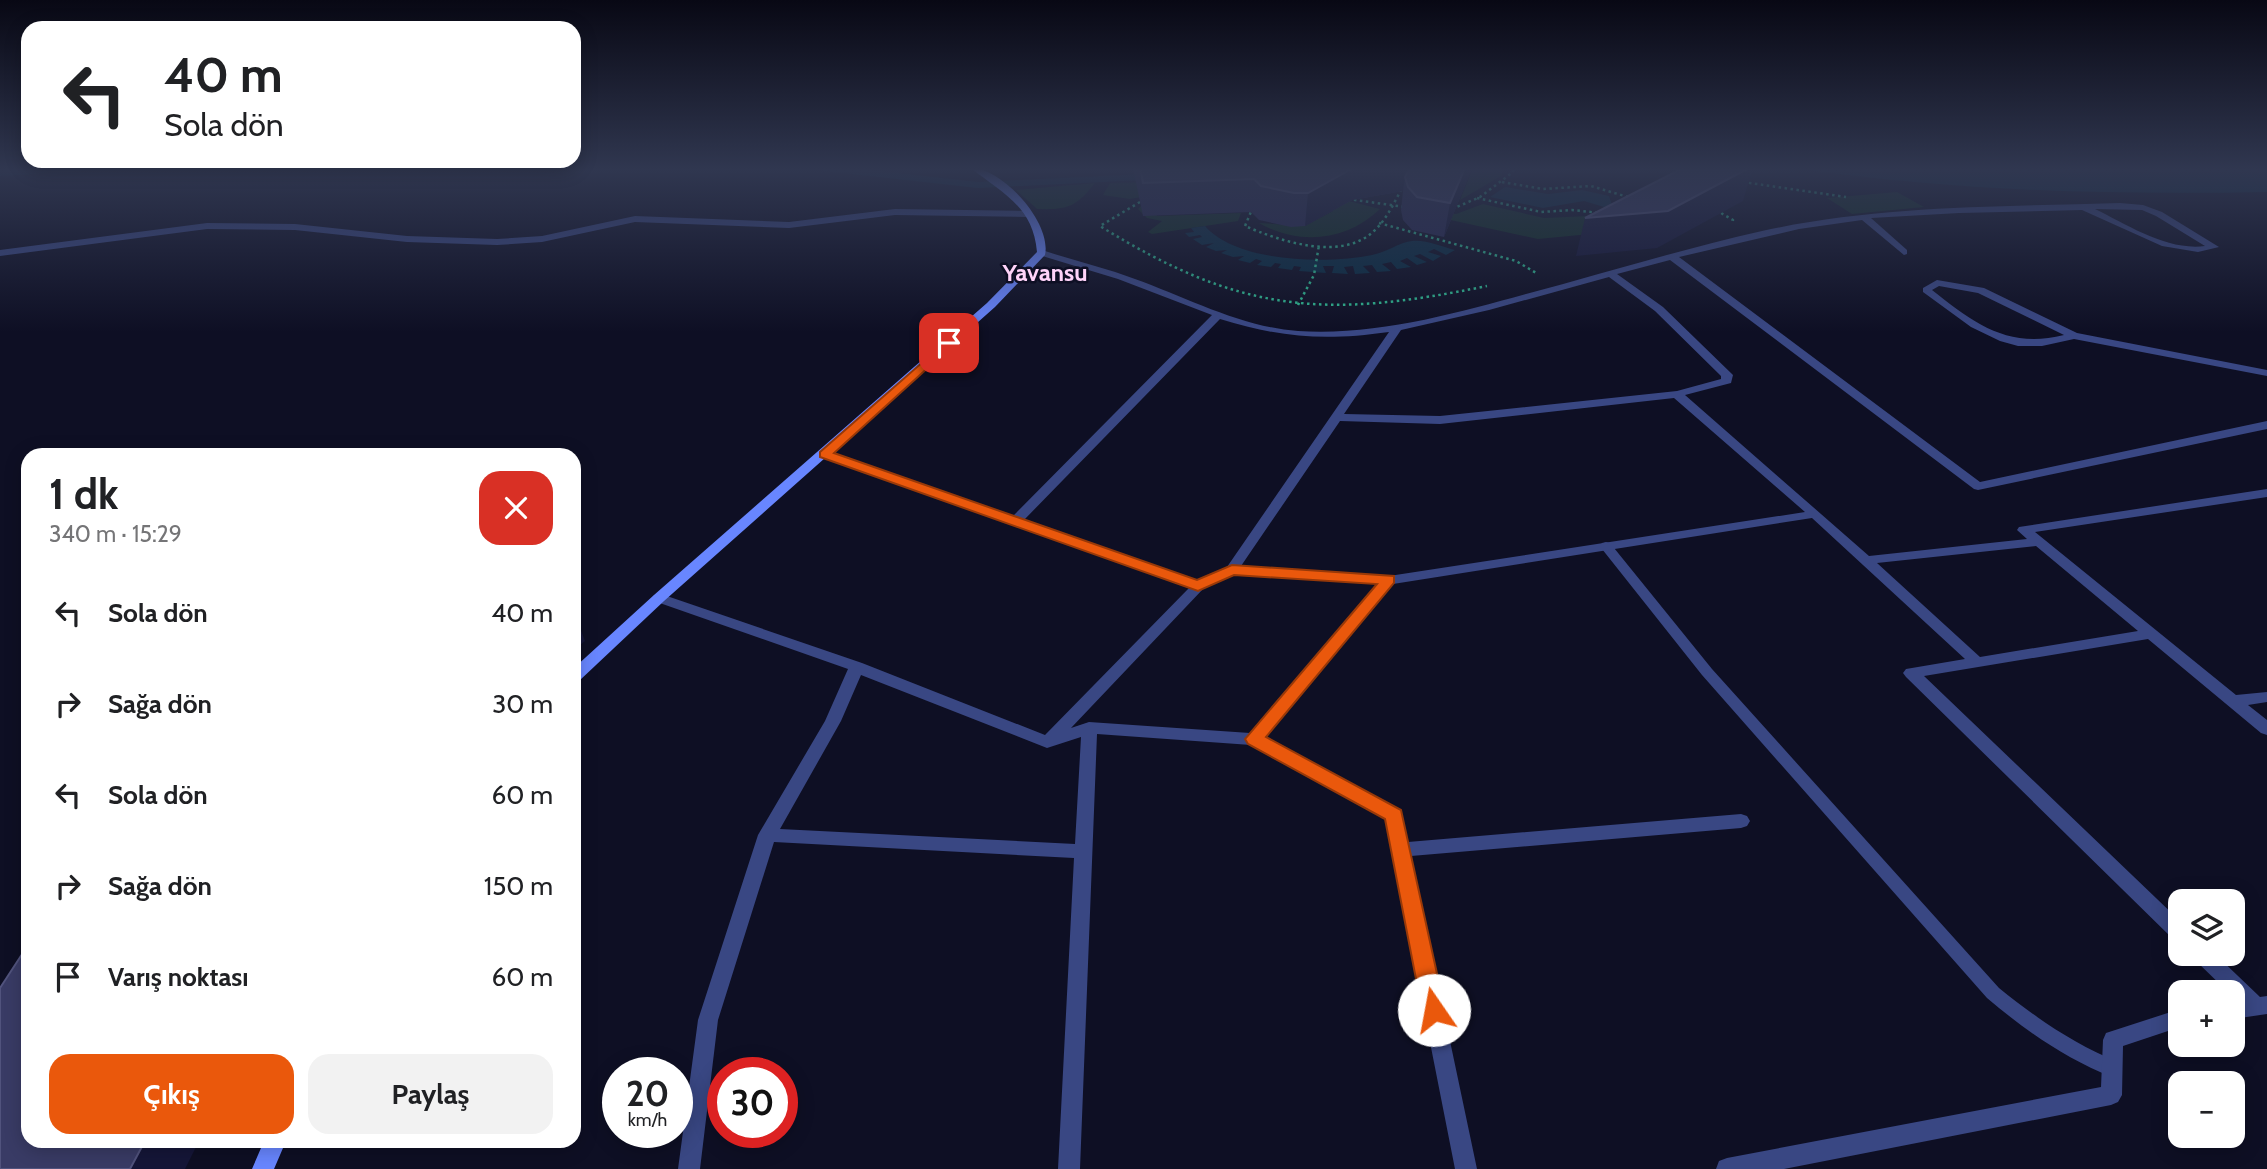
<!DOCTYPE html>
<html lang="tr">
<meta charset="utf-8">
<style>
body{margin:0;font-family:Cabin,sans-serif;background:#f2f2f2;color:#202124;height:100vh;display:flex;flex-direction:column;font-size:26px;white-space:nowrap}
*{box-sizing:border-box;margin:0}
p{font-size:23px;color:#757577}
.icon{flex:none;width:38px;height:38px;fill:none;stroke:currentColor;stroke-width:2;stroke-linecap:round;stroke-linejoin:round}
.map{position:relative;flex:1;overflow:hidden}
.drawer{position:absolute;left:21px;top:448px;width:560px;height:700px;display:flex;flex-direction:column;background:#fff;border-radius:21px;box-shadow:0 4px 18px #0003}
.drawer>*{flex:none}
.guide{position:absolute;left:21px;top:21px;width:560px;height:147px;border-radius:21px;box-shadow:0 4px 18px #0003;background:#fff;color:#202124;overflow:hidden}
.controls{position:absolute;left:2168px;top:889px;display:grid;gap:14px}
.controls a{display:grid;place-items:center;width:77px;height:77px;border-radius:14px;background:#fff;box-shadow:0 4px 18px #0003;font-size:35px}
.speed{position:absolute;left:602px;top:1057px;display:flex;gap:14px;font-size:35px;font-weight:700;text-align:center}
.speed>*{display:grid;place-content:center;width:91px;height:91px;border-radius:50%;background:#fff;box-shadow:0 4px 18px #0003;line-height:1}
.speed small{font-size:18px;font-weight:400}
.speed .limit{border:10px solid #d22;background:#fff;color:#111}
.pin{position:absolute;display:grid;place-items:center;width:60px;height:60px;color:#fff;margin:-30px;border-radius:14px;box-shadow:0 4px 10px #0006}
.me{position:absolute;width:77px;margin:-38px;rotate:348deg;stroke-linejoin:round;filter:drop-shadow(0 0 5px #0008)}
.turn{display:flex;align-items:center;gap:24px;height:147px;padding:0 28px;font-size:32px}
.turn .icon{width:91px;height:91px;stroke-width:2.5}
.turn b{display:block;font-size:49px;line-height:60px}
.round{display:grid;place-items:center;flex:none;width:74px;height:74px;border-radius:21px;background:#f2f2f2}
.overview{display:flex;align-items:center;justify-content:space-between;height:119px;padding:0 28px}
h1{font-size:42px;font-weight:700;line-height:52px}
.button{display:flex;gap:14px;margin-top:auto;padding:14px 28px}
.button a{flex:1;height:80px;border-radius:21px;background:#ea580c;color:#fff;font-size:28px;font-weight:700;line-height:80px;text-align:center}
.button a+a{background:#f2f2f2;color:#202124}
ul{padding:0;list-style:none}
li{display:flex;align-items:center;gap:21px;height:91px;padding:0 28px}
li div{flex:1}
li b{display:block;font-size:26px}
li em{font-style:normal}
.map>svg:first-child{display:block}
.green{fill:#112e26}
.water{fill:#092b42}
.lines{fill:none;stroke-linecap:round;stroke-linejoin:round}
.stream{stroke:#092b42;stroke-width:6}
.path{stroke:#2eb68f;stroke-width:2.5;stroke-dasharray:2.5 3.5;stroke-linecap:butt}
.lane{fill:#394783;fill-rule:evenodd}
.street{fill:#394783;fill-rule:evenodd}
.secondary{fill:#6886ff;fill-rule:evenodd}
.wall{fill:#272852}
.shaded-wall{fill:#151638}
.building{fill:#393b65;stroke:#51537d;stroke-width:2}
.route{fill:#ea580c;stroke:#983908;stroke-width:2}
.labels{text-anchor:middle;stroke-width:5;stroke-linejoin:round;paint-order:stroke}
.far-district-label{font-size:24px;font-weight:bold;fill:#ffd3f9;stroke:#0e0f24}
</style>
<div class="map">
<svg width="2267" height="1169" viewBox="0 0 2267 1169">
<rect width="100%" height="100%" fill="#0e0f24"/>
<!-- green -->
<path class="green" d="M1468,168H1505L1501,176L1460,200L1472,171Z
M1238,180L1130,199L1103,195L1110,183Z
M1095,183C1076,207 1068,210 1037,209L1016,190Z
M1897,192L1924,207L1852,214L1827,198Z
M1333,197L1380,209C1347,241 1299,246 1259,223L1305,226L1333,211Z
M1641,200L1706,219L1705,222L1672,212L1667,215L1657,212L1622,231L1538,239L1446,219L1430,225L1419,217L1423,211L1456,214L1483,204L1544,218L1610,215L1625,213L1632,206L1631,202Z
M1141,206H1154L1157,216L1241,213L1238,221L1152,234L1148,232L1162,221L1147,218L1138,209Z"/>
<!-- water -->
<path class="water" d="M1795,168H2267V192C2108,195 1952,191 1795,168Z
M1505,187L1548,194L1582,190L1609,196L1612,205L1604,207L1584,201L1543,208L1490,197Z
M1205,226C1237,263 1328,264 1372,255C1385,253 1400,242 1412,241C1424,239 1444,247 1455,250L1446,255L1434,249L1428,252L1441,256L1433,261L1420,254L1414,256L1427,262L1417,265L1407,258L1400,261L1411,267L1397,269L1391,262L1382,264L1391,271L1377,272L1372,265L1363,266L1370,273L1355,274L1353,266L1344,267L1348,274L1332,273L1334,266H1323L1326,273L1299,271L1301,267L1294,266L1292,270L1278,268L1281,264L1275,263L1271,267L1257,265L1262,261L1256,259L1250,263L1238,260L1244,256L1233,257L1221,253L1227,250L1216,251L1206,247L1214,243L1202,245L1193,239L1202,237L1200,235L1189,237L1185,233L1194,232L1191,228Z"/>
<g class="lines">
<!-- stream -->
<path class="stream" d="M825,168L978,185L1143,177
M0,173L83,168"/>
<!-- path -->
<path class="path" d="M1673,168L1686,171
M1502,182L1543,189L1591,186L1628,197
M1743,182L1846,197
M1477,198L1541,212L1572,210L1600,213
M1348,199L1405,207
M1140,202L1100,226C1242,314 1325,319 1487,286
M1253,207L1245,226C1280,241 1341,262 1374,231C1387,219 1395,201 1403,186
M1452,209L1480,197L1513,172V168
M1716,210L1733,220L1731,223
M1379,223L1516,261L1538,274
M1298,305L1314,275L1319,245"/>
<!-- lane -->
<path class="lane" d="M1606,542L1610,543L1712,669L1999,988C2036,1018 2074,1044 2118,1062L2121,1068L2118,1074L2112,1077C2065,1058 2026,1031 1987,998L1702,675L1602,549L1600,546L1602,543Z"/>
<!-- street -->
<path class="street" d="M2120,203L2143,205L2162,212L2219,247L2198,252L2162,246L2082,210L1959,213L1871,218L1907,250V254L1904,255L1862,220L1799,229L1679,257L1980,482L2267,421V429L1978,490L1974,489L1670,260L1617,274L1663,307L1733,375L1731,383L1685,395L1869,556L2027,539L2017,530L2019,527L2267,489V497L2035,532L2236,695L2267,692V702L2248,705L2267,720V735L2261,733L2148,639L1924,676L2180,921V941L2173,939L1906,677L1903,673L1906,669L1965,659L1812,518L1393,584L1265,737L1400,810L1408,842L1741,814L1747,816L1750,821L1747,826L1741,828L1411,856L1477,1169H1455L1386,819L1251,745L1097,734L1080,1169H1058L1074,858L774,842L718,1020L700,1169H678L698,1020L758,835L825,721L848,669L654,601L652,598L654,595H664L862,663L1045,735L1189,588L821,457L819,454L821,451H829L1013,516L1212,315L1118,279L1039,255V251H1045C1075,261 1106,268 1135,279C1188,298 1241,327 1298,331C1375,336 1453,314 1526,294C1605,273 1682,249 1762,231C1880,205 2000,207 2120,203ZM2095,209L2142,210L2156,216L2205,246C2167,251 2128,225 2095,209ZM1609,277L1655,311L1721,376V379L1677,391L1440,416L1344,414L1401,330L1489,310ZM1220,319C1282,338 1325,341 1389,332L1227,567L1197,581L1024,520ZM1674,398L1805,512L1389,576L1241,566L1340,421L1440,424ZM2036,546L2138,631L1980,657L1877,563ZM1234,574L1378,584L1250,733L1089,722L1071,728L1203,589ZM861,675L1047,748L1081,737L1075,844L780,829L841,721Z
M895,209L1029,211L1033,214L1029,217L895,215L789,228L635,222L542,242L497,245L407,242L295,230L207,229L0,256V250L207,223L295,224L407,236L497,239L542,236L635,216L789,222Z
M1937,280L1984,288L2077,333L2267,370V376L2074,339L2042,346H2018L2000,341L1971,327L1923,292V288ZM1939,286L1978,293L2064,335C2008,349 1975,324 1932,290Z
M2193,954H2215L2260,997L2267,996V1014L2233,1019V1001L2237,1000L2233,997V992H2228L2195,960Z
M2180,1009V1027L2123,1046L2122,1095L2118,1102L2111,1105L1784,1169H1716L1719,1161L1727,1158L2101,1087L2103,1040L2106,1033Z"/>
<!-- secondary -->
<path class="secondary" d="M971,168C1003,168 1052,223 1045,255L995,307L664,601L579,681L574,682V668L654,595L987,303L1037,252C1033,206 1003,194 971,168Z
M264,1141H286L274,1169H252Z"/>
</g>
<!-- wall -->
<path class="wall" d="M1133,168H1472L1444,237L1412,230L1403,220L1401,210L1403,191L1352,200L1305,226L1291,227L1259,220L1251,212L1143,216Z"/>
<!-- shaded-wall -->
<path class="shaded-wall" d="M1353,168H1414L1405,177L1403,191L1352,200L1305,226L1308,193Z
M1465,168H1472L1444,237L1450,203Z
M1749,168H1753L1743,201L1657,248L1576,256L1585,218Z
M574,612L585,641L574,650Z
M145,1141H199L185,1169H130Z"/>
<!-- building -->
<path class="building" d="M1140,168H1353L1308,193H1294L1261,186L1254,179L1143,183Z
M1410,168H1465L1450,203L1417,197L1408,187L1405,177Z
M1683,168H1749L1668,211L1585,218Z
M28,945V1141H145L130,1169H0V988Z"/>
<!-- sky -->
<linearGradient id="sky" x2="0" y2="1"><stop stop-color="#080814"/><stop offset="0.51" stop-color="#303750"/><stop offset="1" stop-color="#303750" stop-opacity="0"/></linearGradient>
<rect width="2267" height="332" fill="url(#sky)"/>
<!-- route -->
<path class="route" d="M949,339L953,340V345L834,453L1197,580L1232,565L1394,576V583L1266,737L1401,810L1445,1010L1442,1017L1434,1020L1426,1017L1422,1010L1385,819L1248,744L1245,739L1377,584L1234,575L1198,591L820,457V452Z"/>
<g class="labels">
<!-- far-district labels -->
<g class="far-district-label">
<text x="1045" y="281">Yavansu</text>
</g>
</g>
</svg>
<div class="controls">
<a><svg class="icon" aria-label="layers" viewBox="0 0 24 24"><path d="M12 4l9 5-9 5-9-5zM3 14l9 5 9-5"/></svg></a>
<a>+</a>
<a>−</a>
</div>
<div class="speed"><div>20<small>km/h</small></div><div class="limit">30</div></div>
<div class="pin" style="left:949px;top:343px;background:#d93025"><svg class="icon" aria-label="arrive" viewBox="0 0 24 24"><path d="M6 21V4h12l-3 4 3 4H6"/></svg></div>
<svg class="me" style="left:1434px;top:1010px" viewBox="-20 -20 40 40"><circle r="19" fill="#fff"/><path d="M0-13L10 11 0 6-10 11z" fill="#ea580c"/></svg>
<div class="guide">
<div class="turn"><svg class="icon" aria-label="left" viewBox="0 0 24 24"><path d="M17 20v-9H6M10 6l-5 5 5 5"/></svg><div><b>40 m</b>Sola dön</div></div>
</div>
<section class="drawer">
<div class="overview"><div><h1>1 dk</h1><p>340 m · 15:29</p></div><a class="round" style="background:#d93025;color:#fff"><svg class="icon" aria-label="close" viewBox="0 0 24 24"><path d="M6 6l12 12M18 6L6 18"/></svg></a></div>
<ul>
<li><svg class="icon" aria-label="left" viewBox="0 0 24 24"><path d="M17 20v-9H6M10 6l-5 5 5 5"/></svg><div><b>Sola dön</b></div><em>40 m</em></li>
<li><svg class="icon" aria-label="right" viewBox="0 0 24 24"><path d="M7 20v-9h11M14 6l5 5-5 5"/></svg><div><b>Sağa dön</b></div><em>30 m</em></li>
<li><svg class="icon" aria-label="left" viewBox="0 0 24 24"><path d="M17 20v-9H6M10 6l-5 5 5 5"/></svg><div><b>Sola dön</b></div><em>60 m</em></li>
<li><svg class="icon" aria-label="right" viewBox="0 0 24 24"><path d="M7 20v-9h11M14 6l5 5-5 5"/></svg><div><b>Sağa dön</b></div><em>150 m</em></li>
<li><svg class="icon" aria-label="arrive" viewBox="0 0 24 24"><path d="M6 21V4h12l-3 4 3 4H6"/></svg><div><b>Varış noktası</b></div><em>60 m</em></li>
</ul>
<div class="button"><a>Çıkış</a><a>Paylaş</a></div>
</section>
</div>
